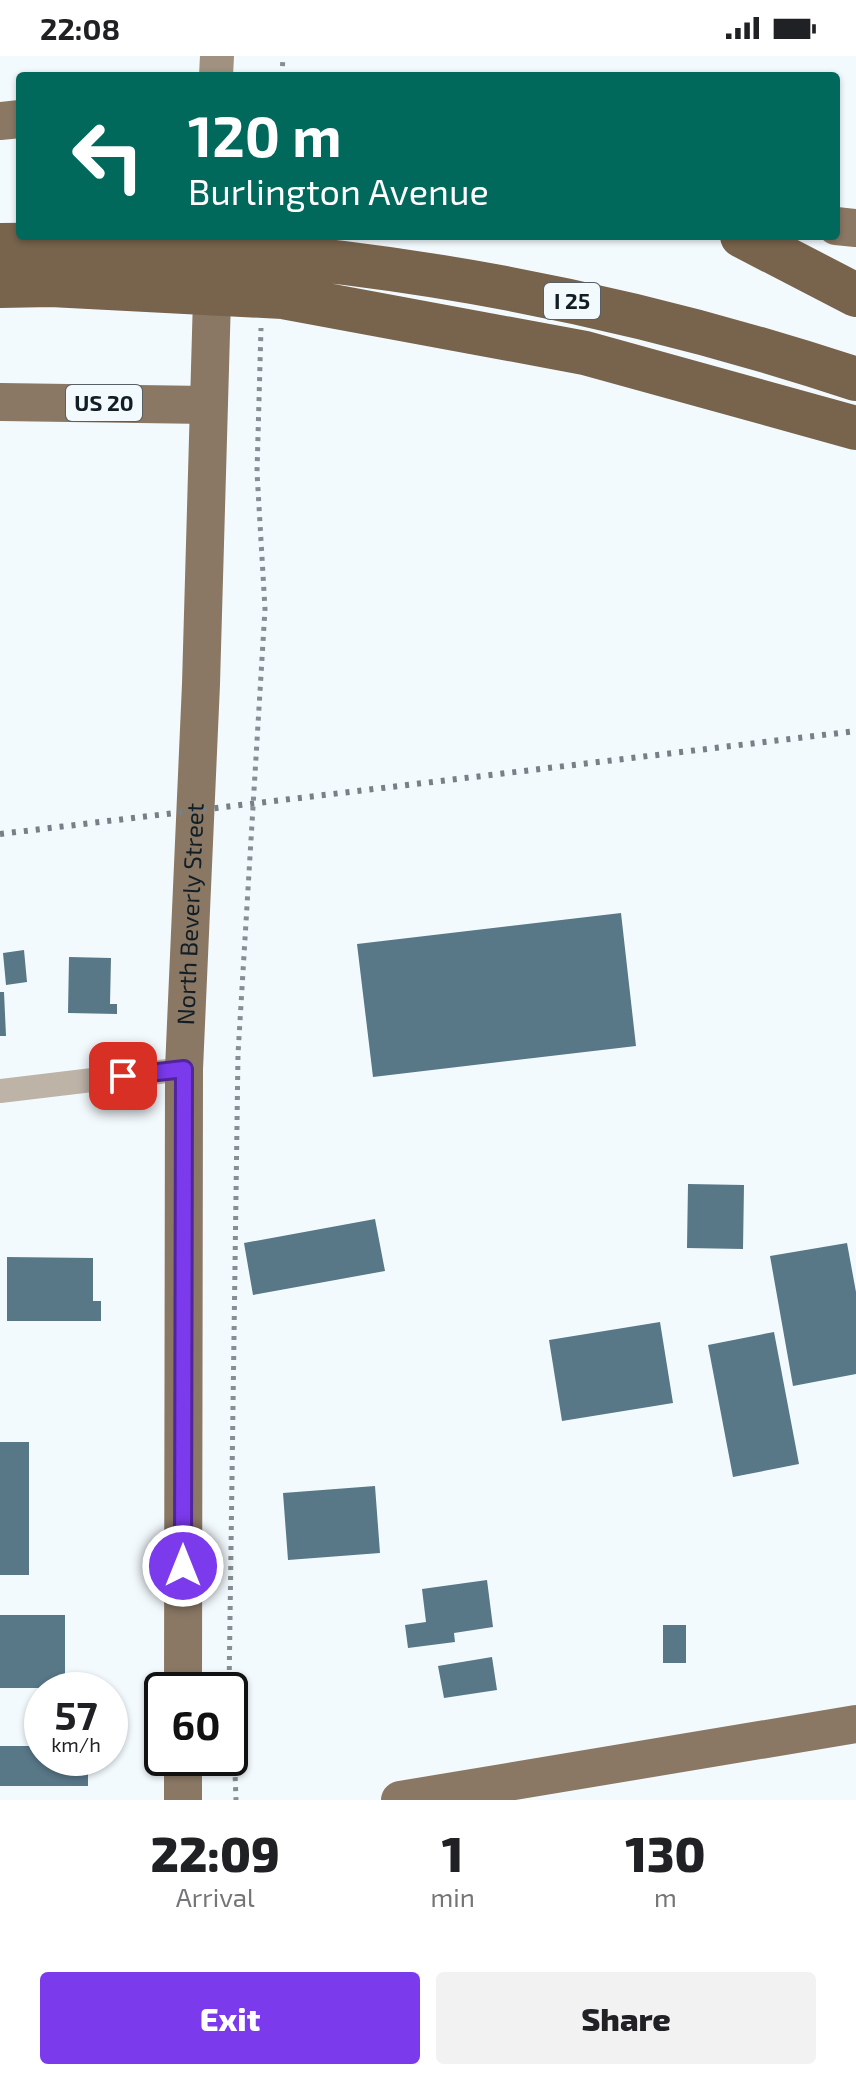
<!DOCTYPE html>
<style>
body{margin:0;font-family:"Exo 2",sans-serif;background:#f2f2f2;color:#202124;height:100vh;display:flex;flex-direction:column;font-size:30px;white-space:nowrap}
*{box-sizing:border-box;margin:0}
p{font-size:26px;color:#757577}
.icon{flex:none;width:44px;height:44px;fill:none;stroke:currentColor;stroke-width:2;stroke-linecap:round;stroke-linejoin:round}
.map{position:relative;height:1744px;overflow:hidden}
.side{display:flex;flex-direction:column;background:#fff;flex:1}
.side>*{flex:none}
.guide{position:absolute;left:16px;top:16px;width:824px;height:168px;border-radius:8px;box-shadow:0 2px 6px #0004;background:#00695c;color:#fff;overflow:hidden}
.speed{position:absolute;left:24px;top:1616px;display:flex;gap:16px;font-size:40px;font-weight:700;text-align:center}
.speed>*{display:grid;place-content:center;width:104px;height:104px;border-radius:50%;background:#fff;box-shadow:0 2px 6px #0004;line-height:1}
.speed small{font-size:20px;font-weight:400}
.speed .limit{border:4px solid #111;border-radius:12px;background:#fff;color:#111}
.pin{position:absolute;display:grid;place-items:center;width:68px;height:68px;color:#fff;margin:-34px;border-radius:16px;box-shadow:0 4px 12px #0006}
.me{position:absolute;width:88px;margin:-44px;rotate:0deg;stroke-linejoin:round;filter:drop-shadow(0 0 6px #0008)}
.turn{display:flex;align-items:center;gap:28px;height:168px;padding:0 40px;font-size:36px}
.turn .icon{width:104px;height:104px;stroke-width:2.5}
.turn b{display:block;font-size:56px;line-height:68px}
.eta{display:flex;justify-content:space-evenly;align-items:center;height:136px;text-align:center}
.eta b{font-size:48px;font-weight:800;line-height:56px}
.primary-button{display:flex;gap:16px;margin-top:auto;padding:16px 40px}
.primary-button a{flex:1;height:92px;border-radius:8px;background:#7c3aed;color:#fff;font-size:32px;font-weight:800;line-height:92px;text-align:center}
.primary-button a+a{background:#f2f2f2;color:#202124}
.status{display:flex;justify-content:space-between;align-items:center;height:56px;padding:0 40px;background:#fff;direction:ltr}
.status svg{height:22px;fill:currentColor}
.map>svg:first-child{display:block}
.building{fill:#587787}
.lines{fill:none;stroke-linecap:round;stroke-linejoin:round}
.path{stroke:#858e94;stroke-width:5;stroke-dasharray:4 6;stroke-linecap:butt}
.minor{stroke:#bdb3a7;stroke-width:24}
.secondary{stroke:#a09180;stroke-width:34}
.primary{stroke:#8a7864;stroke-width:38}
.motorway{stroke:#78634c;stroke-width:44}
.rail{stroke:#768086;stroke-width:6;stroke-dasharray:4 8;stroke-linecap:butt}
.route-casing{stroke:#51269a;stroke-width:20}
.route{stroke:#7c3aed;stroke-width:14}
.labels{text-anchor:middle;stroke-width:6;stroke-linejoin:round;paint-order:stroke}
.shield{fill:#f3fafe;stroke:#566066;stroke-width:2}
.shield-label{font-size:22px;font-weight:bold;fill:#121e25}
.street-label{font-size:24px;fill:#121e25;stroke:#f3fafe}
</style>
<div class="status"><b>22:08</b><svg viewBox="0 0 49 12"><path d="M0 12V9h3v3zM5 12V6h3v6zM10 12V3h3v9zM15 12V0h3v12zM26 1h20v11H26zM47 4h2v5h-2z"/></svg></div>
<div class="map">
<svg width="856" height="1744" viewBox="0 0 856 1744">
<rect width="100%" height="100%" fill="#f3fafe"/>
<!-- building -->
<path class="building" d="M621,857L636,990L373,1021L357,888Z
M24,894L27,926L6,929L3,897Z
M69,901L111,902L110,948H117V958L68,957Z
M0,936H4L6,980H0Z
M688,1128L744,1129L743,1193L687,1192Z
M375,1163L385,1215L253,1239L244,1187Z
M847,1187L856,1236V1318L793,1330L770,1200Z
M7,1201L93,1202V1245H101V1265H7Z
M660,1266L673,1347L562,1365L549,1284Z
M774,1276L799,1408L733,1421L708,1289Z
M0,1386H29V1519H0Z
M375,1430L380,1497L288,1504L283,1437Z
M487,1524L493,1571L454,1577L455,1586L408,1592L405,1569L426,1566L422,1533Z
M0,1559H65V1632H0Z
M663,1569H686V1607H663Z
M492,1601L497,1634L444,1642L438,1610Z
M0,1690H42V1702H88V1730H0Z"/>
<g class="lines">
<!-- path -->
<path class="path" d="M282,20L283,0
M229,1634L238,998L265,553L257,416L261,272
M230,1702L235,1716L236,1744"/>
<!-- minor -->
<path class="minor" d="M0,1035L184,1013"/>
<!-- secondary -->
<path class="secondary" d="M216,20L217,0"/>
<!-- primary -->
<g class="primary">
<path d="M0,65L20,63"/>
<path d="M836,170L856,172"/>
<path d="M0,346L207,349"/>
<path id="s1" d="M183,1634L184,1013L201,628L213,207"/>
<path d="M183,1744V1702"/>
<path d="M400,1744L856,1668"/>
</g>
<!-- motorway -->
<path class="motorway" d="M742,180L856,239
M0,189C290,183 581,232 856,323
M0,230L51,229L283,241L585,297L856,372"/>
<!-- rail -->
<path class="rail" d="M0,778L856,675"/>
</g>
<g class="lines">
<defs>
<path id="route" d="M123,1020L184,1013L183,1510"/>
</defs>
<!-- route casing -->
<use href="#route" class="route-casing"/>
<!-- route -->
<use href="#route" class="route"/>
</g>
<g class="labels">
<!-- shield labels -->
<g class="shield">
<rect x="544" y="227" width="56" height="36" rx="6"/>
<rect x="66" y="329" width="76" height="36" rx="6"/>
</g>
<g class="shield-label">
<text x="572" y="253">I 25</text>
<text x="104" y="355">US 20</text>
</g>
<!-- street labels -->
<g class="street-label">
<text dy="8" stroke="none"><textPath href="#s1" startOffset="776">North Beverly Street</textPath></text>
</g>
</g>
</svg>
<div class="speed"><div>57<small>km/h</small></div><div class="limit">60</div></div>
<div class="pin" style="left:123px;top:1020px;background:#d93025"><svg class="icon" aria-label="arrive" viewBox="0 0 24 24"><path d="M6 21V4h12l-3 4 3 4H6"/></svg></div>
<svg class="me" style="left:183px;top:1510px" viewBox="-20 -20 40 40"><circle r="17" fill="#7c3aed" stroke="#fff" stroke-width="3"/><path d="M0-11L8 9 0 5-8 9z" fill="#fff"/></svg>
<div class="guide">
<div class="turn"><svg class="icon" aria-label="left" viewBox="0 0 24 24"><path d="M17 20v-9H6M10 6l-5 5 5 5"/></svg><div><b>120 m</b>Burlington Avenue</div></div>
</div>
</div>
<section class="side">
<div class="eta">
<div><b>22:09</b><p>Arrival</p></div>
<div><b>1</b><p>min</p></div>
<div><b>130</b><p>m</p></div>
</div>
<div class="primary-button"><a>Exit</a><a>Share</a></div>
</section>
